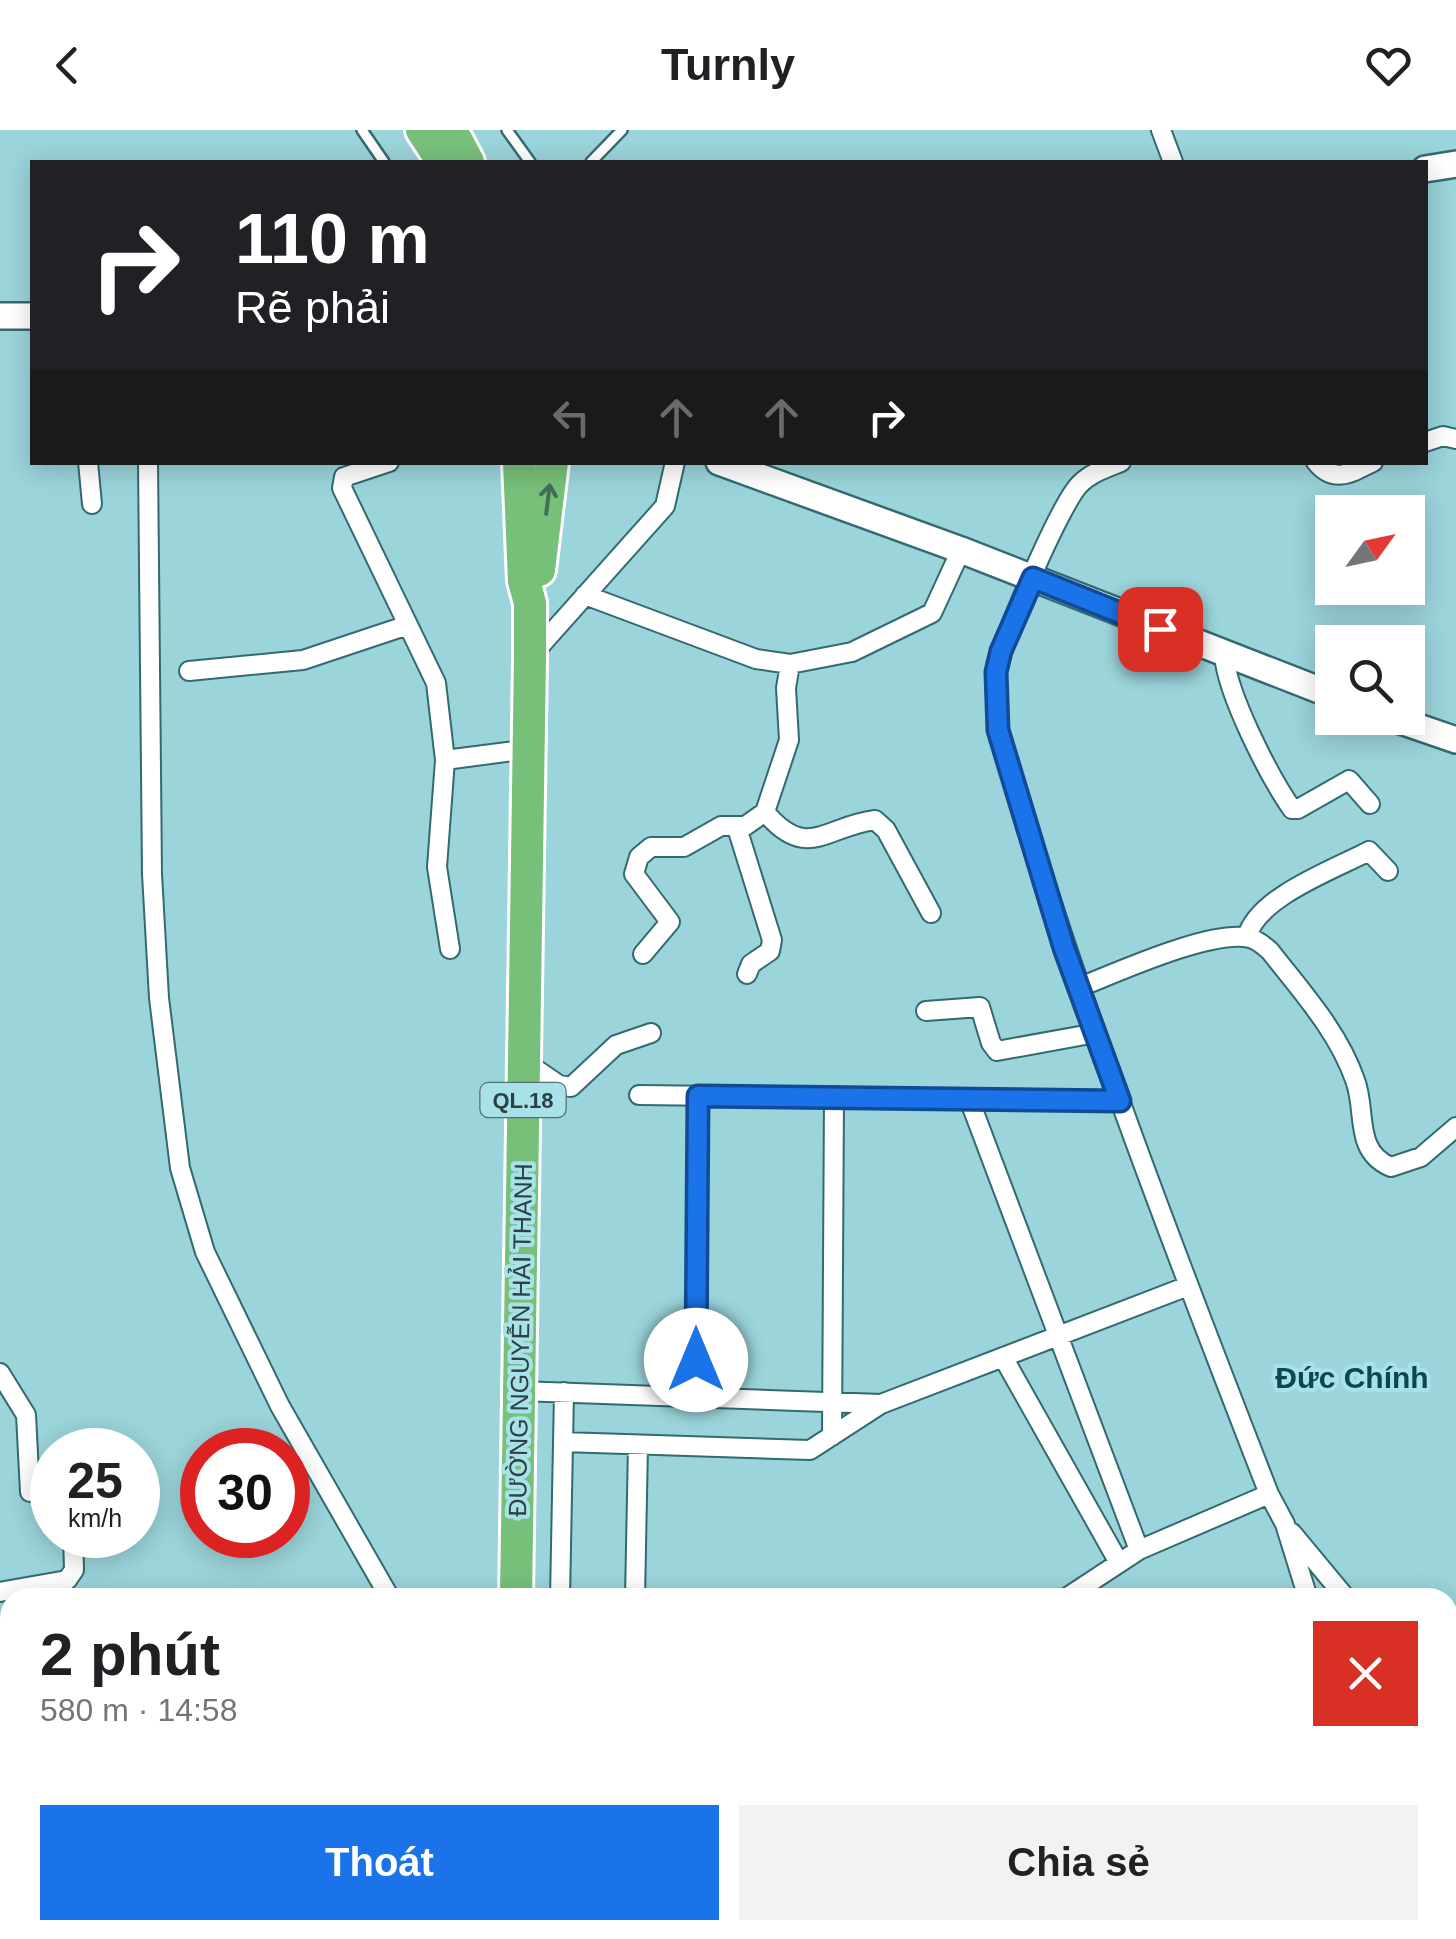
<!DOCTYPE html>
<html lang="vi">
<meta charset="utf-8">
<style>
body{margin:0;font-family:Arial,sans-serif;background:#f2f2f2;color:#202124;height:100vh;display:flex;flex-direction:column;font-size:38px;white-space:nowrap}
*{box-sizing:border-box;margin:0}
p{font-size:32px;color:#757577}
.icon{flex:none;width:55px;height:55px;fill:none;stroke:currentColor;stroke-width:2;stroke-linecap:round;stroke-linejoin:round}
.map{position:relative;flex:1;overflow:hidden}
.panel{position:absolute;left:0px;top:1458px;width:1458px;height:352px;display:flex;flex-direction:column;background:#fff;border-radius:30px 30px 0 0;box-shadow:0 5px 25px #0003}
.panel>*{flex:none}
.guide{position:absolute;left:30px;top:30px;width:1398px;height:305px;border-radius:0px;box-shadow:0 5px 25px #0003;background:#202124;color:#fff;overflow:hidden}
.needle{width:65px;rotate:57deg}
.controls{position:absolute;left:1315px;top:365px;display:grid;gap:20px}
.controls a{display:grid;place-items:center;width:110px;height:110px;border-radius:0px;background:#fff;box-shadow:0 5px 25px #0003;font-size:50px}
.speed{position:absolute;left:30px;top:1298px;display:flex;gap:20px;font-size:50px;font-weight:700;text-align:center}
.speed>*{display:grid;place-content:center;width:130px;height:130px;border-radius:50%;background:#fff;box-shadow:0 5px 25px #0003;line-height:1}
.speed small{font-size:25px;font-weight:400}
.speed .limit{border:15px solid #d22;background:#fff;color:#111}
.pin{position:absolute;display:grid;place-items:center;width:85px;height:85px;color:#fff;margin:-42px;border-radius:20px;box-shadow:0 5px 15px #0006}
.me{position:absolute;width:110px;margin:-55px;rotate:0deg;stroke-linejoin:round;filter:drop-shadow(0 0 8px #0008)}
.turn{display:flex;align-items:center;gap:35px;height:210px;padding:0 40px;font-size:45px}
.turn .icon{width:130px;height:130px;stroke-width:2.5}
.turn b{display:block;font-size:70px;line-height:85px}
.lanes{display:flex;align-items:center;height:95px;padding:0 40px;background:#0003;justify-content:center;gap:50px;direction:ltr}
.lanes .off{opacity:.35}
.round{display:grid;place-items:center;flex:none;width:105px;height:105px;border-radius:0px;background:#f2f2f2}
.summary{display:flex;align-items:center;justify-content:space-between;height:170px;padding:0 40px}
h1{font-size:60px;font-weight:700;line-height:75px}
.cta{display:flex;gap:20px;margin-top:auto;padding:20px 40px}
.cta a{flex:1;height:115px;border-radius:0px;background:#1a73e8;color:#fff;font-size:40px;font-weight:700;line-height:115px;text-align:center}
.cta a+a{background:#f2f2f2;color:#202124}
header{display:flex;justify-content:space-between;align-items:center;height:130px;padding:0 40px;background:#fff;font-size:45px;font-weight:700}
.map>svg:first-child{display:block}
.built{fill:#86cad1}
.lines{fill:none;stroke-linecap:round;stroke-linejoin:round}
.lane-casing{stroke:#326a70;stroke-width:14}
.street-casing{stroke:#326a70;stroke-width:22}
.secondary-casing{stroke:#326a70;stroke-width:30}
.highway-casing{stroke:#fff;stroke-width:38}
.lane{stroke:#fff;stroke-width:9}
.street{stroke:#fff;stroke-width:18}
.secondary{stroke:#fff;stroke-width:25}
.highway{stroke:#77c07a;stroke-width:32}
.oneway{stroke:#456e57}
.route-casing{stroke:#114b97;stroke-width:25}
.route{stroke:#1a73e8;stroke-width:18}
.labels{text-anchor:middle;stroke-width:8;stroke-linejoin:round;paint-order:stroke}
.shield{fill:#a8e1e8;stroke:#507275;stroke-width:2.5}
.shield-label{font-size:22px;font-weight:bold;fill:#2a4244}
.street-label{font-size:25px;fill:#2a4244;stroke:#a8e1e8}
.quarter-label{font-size:30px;font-weight:bold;fill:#09484e;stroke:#a8e1e8}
</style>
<header><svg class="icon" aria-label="back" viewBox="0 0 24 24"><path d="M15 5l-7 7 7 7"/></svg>Turnly<svg class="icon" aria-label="heart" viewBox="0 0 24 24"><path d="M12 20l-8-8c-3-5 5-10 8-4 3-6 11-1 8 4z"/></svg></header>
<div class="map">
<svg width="1456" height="1809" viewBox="0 0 1456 1809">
<rect width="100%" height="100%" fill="#9bd4db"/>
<!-- built -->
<path class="built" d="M291,1800H428L429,1809H291Z"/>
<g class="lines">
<defs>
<path id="lane" d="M362,0L384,32
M507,0L530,32
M591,32L622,0
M0,1649L10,1644"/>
<path id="street" d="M1161,0L1173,32
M1425,312L1443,306L1456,309
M88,332L92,374
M148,332L152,744L159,868L180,1038L205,1122L280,1276L390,1468
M389,332L344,347L342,358L436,553L445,630L437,737L450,819
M1121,332C1106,338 1091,343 1080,354C1061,372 1002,510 997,538C994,558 997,579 998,600C1074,860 1171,1112 1269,1364L1285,1394L1308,1468
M1316,332C1334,354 1351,343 1373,332
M585,465L756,529L790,534L852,522L932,483L961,420
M532,525L665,376L675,332
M1224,525C1227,564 1269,646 1292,679H1298L1349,650L1370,674
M189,541L303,530L408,495
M445,630L529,619
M765,682C807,732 826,696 875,690L886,700L931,783
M1247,807C1257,767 1335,739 1369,721L1388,741
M643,824L670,792L634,744L639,727L651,717H684L721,696H743
M747,844L751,834L770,821L772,810L738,701L765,682L789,610L786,558L790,534
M1080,857C1118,842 1212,799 1250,808C1258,810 1264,816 1270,821C1301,861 1338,901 1355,950C1367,981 1353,1021 1391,1037L1421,1027L1456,997
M926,881L980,877L991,913L997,921L1096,903
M524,931L559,955L571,957L616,915L651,903
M639,965L1120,971
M969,969L1139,1420
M1003,1227L1118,1431
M0,1243L26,1285L30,1362
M519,1261L881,1274
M696,1267L698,965
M832,1306L834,967
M563,1312L810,1320L881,1274L1188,1156
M1292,1403L1346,1468
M0,1462L67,1450L74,1440L73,1405
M560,1468L564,1262
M635,1468L638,1315
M1066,1468L1139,1420L1269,1364
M1448,1598L1456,1609
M1448,1663H1456
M0,1747L10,1753
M99,1800L116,1809
M668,1800L673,1809
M947,1800L950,1809
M458,1809V1800
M733,1809V1800
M873,1809L885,1800
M1296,1809L1299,1800"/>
<path id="secondary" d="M1425,39L1456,34
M0,186H32
M719,332L961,420L1332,565
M1392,588L1456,610"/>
<path id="highway" d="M422,0L443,32
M451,0L468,32
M539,440L552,332
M516,1468L530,527V473L524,451L519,332
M510,1809L511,1800"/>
</defs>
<!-- lane casing -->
<use href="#lane" class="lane-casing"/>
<!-- street casing -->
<use href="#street" class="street-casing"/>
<!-- secondary casing -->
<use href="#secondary" class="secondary-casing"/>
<!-- highway casing -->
<use href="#highway" class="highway-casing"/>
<!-- lane -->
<use href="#lane" class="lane"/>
<!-- street -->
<use href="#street" class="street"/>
<!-- secondary -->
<use href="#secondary" class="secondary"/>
<!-- highway -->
<use href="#highway" class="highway"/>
</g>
<!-- one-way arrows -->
<defs><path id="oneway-shaft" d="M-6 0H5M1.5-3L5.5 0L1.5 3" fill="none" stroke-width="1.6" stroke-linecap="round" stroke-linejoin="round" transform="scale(2.5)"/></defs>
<use class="oneway" href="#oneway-shaft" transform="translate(548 369) rotate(-83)"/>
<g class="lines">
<defs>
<path id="route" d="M696,1230L698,966L1120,971L1064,818L998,600L996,542L1001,521L1033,448L1160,499"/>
</defs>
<!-- route casing -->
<use href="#route" class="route-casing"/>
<!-- route -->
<use href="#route" class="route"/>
</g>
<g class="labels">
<!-- shield labels -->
<rect class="shield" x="480.5" y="953" width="85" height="34" rx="8"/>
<g class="shield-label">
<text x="523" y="978">QL.18</text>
</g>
<!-- street labels -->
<g class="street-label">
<text transform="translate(520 1210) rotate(-89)" y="9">ĐƯỜNG NGUYỄN HẢI THANH</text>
</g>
<!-- quarter labels -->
<g class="quarter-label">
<text x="1352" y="1258">Đức Chính</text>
</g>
</g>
</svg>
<div class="controls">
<a><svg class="needle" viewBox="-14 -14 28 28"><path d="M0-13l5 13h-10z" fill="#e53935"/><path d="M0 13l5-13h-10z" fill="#757577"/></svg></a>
<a><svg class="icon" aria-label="search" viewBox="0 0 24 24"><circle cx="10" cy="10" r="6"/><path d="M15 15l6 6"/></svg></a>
</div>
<div class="speed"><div>25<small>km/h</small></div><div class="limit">30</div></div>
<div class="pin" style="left:1160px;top:499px;background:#d93025"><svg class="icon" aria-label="arrive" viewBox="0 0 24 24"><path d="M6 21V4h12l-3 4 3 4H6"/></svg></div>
<svg class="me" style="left:696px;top:1230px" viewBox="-20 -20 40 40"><circle r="19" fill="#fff"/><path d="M0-13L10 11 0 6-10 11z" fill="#1a73e8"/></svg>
<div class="guide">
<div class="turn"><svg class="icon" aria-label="right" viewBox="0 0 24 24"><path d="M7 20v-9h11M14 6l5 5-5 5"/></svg><div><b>110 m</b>Rẽ phải</div></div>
<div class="lanes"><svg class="icon off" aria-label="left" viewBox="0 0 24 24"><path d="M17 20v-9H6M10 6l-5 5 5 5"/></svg><svg class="icon off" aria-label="ahead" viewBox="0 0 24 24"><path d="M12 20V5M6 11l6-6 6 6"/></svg><svg class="icon off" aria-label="ahead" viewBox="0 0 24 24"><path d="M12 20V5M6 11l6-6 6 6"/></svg><svg class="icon" aria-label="right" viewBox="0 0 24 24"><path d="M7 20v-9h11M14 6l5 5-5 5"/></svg></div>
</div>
<section class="panel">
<div class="summary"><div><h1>2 phút</h1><p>580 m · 14:58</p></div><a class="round" style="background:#d93025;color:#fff"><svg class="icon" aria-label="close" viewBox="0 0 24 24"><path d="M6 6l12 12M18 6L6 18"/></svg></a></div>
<div class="cta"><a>Thoát</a><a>Chia sẻ</a></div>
</section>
</div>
